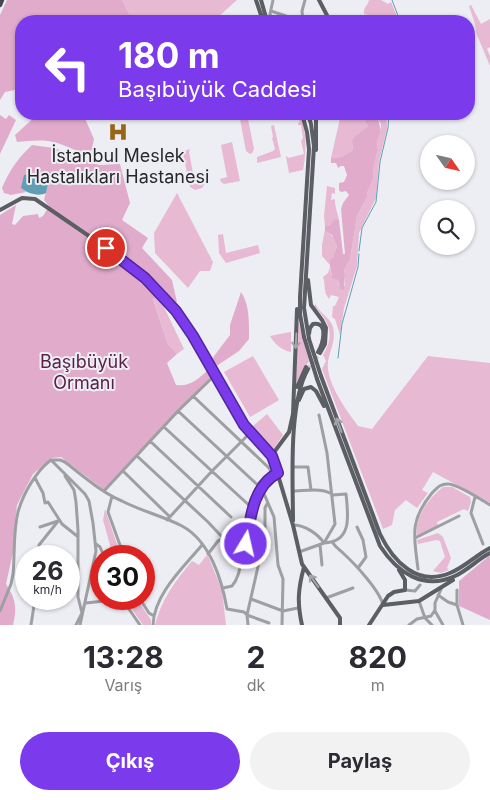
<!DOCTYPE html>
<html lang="tr">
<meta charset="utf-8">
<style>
body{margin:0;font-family:Inter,sans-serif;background:#f2f2f3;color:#2b2b33;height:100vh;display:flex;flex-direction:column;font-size:19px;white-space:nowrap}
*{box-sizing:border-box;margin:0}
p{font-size:16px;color:#7c7c81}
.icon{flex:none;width:28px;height:28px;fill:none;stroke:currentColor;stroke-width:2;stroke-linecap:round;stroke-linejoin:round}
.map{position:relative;height:625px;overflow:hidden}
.side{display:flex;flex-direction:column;background:#fff;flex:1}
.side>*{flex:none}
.banner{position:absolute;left:15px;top:15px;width:460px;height:105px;border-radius:20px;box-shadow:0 1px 4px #0004;background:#7c3aed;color:#fff;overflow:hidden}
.needle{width:32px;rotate:124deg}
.controls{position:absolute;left:420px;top:135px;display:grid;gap:10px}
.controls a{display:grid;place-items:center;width:55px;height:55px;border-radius:50%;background:#fff;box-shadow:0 1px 4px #0004;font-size:25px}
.speed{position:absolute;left:15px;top:545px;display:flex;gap:10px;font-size:25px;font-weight:700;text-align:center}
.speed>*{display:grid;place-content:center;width:65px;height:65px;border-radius:50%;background:#fff;box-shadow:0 1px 4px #0004;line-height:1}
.speed small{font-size:12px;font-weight:400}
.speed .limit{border:8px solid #d22;background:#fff;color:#111}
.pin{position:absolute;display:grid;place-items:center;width:42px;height:42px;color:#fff;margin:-21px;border:2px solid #fff;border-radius:50%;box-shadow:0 1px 5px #0007}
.me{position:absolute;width:55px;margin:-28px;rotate:9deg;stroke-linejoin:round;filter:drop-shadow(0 0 4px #0008)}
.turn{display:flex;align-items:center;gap:18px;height:105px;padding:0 20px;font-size:22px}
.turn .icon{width:65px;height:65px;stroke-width:2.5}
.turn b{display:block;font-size:35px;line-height:42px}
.eta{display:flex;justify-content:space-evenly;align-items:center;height:85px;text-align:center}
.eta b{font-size:30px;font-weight:700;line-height:35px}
.primary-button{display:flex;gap:10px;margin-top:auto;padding:10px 20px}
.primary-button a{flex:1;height:58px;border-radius:30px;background:#7c3aed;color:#fff;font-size:20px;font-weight:700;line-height:58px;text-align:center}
.primary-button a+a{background:#f2f2f3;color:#2b2b33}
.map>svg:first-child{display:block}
.green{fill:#e7b9d3}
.forest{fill:#e1accb}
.water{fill:#609eb6}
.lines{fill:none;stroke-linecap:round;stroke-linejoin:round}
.stream{stroke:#609eb6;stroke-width:1}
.major-tunnel{stroke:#c6c6cc;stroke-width:4;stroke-dasharray:4 2;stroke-linecap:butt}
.minor{stroke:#9d9fa1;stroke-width:3}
.major{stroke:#5b5e63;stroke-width:4}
.highway{stroke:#44484d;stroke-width:4.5}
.major-bridge{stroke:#5b5e63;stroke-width:4}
.oneway{stroke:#a4a6ac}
.route-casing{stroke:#51269a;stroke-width:12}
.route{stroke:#7c3aed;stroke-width:9}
.labels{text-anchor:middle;stroke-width:4;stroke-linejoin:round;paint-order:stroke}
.poi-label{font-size:18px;fill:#28282b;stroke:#ededf4}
.park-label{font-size:18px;fill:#5b1e47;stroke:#ededf4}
</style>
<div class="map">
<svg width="490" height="625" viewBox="0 0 490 625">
<rect width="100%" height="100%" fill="#ededf4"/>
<!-- green -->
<path class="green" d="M122,0H237L217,18L210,21H133Z
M369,0H381L388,4L391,2L399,21H372L368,15L364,14C363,7 368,6 369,0Z
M471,5L481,24L490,19V47L487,49L490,56V66L477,35L475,24L469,6Z
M239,114H247L254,149L252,153L250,154L246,151Z
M298,114C308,127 306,154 303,170L289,173L286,157L287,156L288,158L304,154L301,141L303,138L301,125H298V123L300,122Z
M341,114H368L365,116L368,126L354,137L352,151L341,157L331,158Z
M380,114H387V129L379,162L376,198L359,233L357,266L344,308L340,335L335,319L332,317L333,306H335L339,297L331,295L329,299C323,292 326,285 323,277L328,273L330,267L331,275L338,280L339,286H345V274L344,270L350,260L357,216L367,197V193L373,179L374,162L378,150L377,142L381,131V124L378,119Z
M274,125L281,157L257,163V157L273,151L275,149L272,138L273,137L271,126Z
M232,142L240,181L224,184L221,182L220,179L227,177L221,145Z
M190,149L189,152L195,184L206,182L202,188L195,190L190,187L183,154L184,151Z
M327,186L335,188V194L332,193L331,200L335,199V204L339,220H335L329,226H325L324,216Z
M177,193L213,262L210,271H200L188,288L155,253L154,233Z
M325,229V231C333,235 334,238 337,246L333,259L329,260L330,265L322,256V245Z
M223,234L226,253L258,245L260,253L226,263L219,253L218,235Z
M156,296L163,305L184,349L177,354L168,344L153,298Z
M315,303C318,312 330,317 333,327C337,344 326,355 328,369C330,388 347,411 358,426L372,429L428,356L490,363V503L433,472L422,490L428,493L417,508L406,500L395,510L392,525L383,529L322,369L326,361L323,355C335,335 330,323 315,307Z
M298,320L309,361L296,383Z
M290,332H291V352C282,351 274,343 270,336Z
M253,356L279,400L250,417L224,372Z
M267,414L283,435L272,451L252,427Z
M443,487H452L470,497L471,502L468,511L464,509L437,522L438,526L417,536C414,517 429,498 443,487Z
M105,509L121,556H113L103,520Z
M438,533L443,537L451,558L447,568L449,570L441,573L433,571L445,557L440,541L436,540L418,544L417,540Z
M206,556H208L222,590L226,625H155C161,600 176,580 192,561L199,565Z
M125,599H137L151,620V625H143Z"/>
<!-- forest -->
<path class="forest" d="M7,0H122L133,21H21V91L15,90L5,92L0,100V15Z
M38,114H83L94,139L91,154C77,153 67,145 53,142C42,139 29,141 17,142L15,135Z
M368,114H380L378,119L381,131L377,142L378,150L374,163L373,179L367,193V197L357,216L350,260L344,270L345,274L344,290L340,289L338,280L332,278L329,260L333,258L337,246L332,235L325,231V226H329L335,219L339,220L343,254H345L341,209L343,203L349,195L346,191L341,192L339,190V183L344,182L347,175L344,166H341L338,168L336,163H331V158L341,157L352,151L353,145L352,142L354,137L368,126L364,119Z
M0,115L6,119L9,115L16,120L0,154Z
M32,145L54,148L99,165L120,164L130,203L122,220L148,238L142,248L172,280L177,302L173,304L160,292L153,299L168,344L177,354L167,363L176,385C190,387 198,379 208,370L213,375L104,490L61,457L52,458L33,474L17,505L15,523L14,548L6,584C16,599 17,608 13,625H0V215L16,205L12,224L15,225L23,216L38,214L39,218L43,216L49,206L44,200L48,184L42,175L38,173L21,188L26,192L11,195L4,193L2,188C9,171 18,158 32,145Z
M241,292C250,305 249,324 249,339L239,351L215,367L211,360L230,335V325Z
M489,556L490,557V620L459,606V581Z"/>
<!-- water -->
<path class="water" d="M38,173L42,175L48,184L46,193C38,197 27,193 21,188L24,175Z"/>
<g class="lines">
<!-- stream -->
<path class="stream" d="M392,0L400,21
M359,251L362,228L376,202L380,162L388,128L389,114
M338,358L342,324L358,267L359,254"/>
<!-- major-tunnel -->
<path class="major-tunnel" d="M308,369L320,353"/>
<!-- minor -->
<path class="minor" d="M273,0L270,14L273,21
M271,11L286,16L290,21
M303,21L302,11L305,0
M193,396L269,468L273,475
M178,411L262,489L274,517L278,565L283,579L282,625
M164,427L252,508
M150,441L231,517
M137,456L208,522L223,538L218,541L208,554
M51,460H60L65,462C83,476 101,492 122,501C141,511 163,516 182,526C210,541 222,580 227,609L244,612L247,615L248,625
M51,460L85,494L89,501L93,523L96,551L80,625
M293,467H308L311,490
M123,471L170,517
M65,476L74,490L76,502L78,530V597L82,613L76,625
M35,478L43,493L45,503L48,502L62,524L77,536
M104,491L178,411L215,375
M112,496L108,512L124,556
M475,497L471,513L483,544
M267,504L265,508V536L247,615L269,623
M167,520L212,471L250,433
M293,525C305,525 318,534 324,543C353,542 348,514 346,494L333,495C324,487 304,491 293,491
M40,527L58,521
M357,527L363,540L366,557L358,568
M415,538L459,516
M333,543C336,548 339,549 344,554C355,564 380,591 383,605
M96,544L100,547L104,556
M320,545L322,565
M299,552L324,543L335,524L327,453L319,415
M40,556L39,545L59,520
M418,569C414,536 409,521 432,493C437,488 441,483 449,484C459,485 480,499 490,505
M223,588L232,586C239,578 240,567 242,557C243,551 245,547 247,542C252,519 253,485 278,473
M405,590L415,591L420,585
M457,590V605L463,625
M438,595L448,602L457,605
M326,598L353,588
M122,599L140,625
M140,599L149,613L154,616
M251,599L283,611L298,608
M419,601L425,618L432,625
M86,603L122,599
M0,611L11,584L13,574C15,554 13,532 18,512C23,494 36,471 51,460
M435,611L443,625
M31,625L35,599
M153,625C154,594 183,568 202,545
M409,625L417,619L431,616L435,610V603L442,587"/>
<!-- major -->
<path class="major" d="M256,0L263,21
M261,0L267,21
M319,0L330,21
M302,114L307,132L309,149L300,297V314L304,337
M308,114L311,124L314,146L304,308L309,339
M316,150V114
M0,210L22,198L35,199L121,258L145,278L176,311L193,336L244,425L272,455L293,525L302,564L340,618V625
M308,280L311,305L322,320L326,328L325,344L320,353
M309,334L310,328L313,324C329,321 323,344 318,352
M321,376L380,534C393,561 417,587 450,573C465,567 476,555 490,548
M317,379L380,546C397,572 423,591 455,576C468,570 478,559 490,553
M297,387L306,367
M299,400L304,389L311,387L316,391L324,406
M293,414L297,309
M272,455L289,432L293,414
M293,521C293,480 288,404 308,369
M383,605L419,601L453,580
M302,625C297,603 298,589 304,567
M369,625L388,596L394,592L405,590V580L399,570"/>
<!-- highway -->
<path class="highway" d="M0,5L2,0"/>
<!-- major-bridge -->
<path class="major-bridge" d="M304,337L317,379
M309,339L321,376"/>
</g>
<!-- one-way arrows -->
<defs><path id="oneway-shaft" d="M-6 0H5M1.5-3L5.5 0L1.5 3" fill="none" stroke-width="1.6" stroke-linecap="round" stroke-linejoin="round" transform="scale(1.25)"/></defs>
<g class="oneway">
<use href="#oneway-shaft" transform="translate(296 341) rotate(93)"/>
<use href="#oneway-shaft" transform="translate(339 425) rotate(-110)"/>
<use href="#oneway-shaft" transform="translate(314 581) rotate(-126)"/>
</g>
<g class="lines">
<defs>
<path id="route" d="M106,248L145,278L176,311L193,336L244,425L272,456L278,473C253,485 250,520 246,544"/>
</defs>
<!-- route casing -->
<use href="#route" class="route-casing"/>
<!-- route -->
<use href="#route" class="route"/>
</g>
<!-- icons -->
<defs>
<symbol id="hospital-bare" viewBox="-9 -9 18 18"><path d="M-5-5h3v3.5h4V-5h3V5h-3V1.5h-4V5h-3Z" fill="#976518" stroke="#ededf4" stroke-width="2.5" paint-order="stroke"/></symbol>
</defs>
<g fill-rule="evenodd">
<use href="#hospital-bare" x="104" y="118" width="28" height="28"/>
</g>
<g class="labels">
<!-- poi labels -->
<g class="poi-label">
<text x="118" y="162">İstanbul Meslek<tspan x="118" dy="21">Hastalıkları Hastanesi</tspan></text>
</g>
<!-- park labels -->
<g class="park-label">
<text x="84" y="368">Başıbüyük<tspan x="84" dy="21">Ormanı</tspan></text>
</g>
</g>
</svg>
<div class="controls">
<a><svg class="needle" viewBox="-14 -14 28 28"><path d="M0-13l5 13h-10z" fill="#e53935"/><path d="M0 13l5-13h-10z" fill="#7c7c81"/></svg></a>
<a><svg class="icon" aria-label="search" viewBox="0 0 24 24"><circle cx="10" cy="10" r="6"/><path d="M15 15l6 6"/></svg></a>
</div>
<div class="speed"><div>26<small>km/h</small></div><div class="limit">30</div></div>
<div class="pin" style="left:106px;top:248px;background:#d93025"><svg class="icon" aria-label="arrive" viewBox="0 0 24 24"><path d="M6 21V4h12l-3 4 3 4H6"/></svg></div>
<svg class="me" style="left:246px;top:544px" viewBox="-20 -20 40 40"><circle r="17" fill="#7c3aed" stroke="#fff" stroke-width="3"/><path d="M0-11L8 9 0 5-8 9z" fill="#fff"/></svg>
<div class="banner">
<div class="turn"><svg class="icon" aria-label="left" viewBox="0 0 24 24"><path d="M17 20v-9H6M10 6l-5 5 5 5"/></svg><div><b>180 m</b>Başıbüyük Caddesi</div></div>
</div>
</div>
<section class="side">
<div class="eta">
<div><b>13:28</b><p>Varış</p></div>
<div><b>2</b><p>dk</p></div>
<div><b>820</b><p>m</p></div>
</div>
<div class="primary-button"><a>Çıkış</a><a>Paylaş</a></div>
</section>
